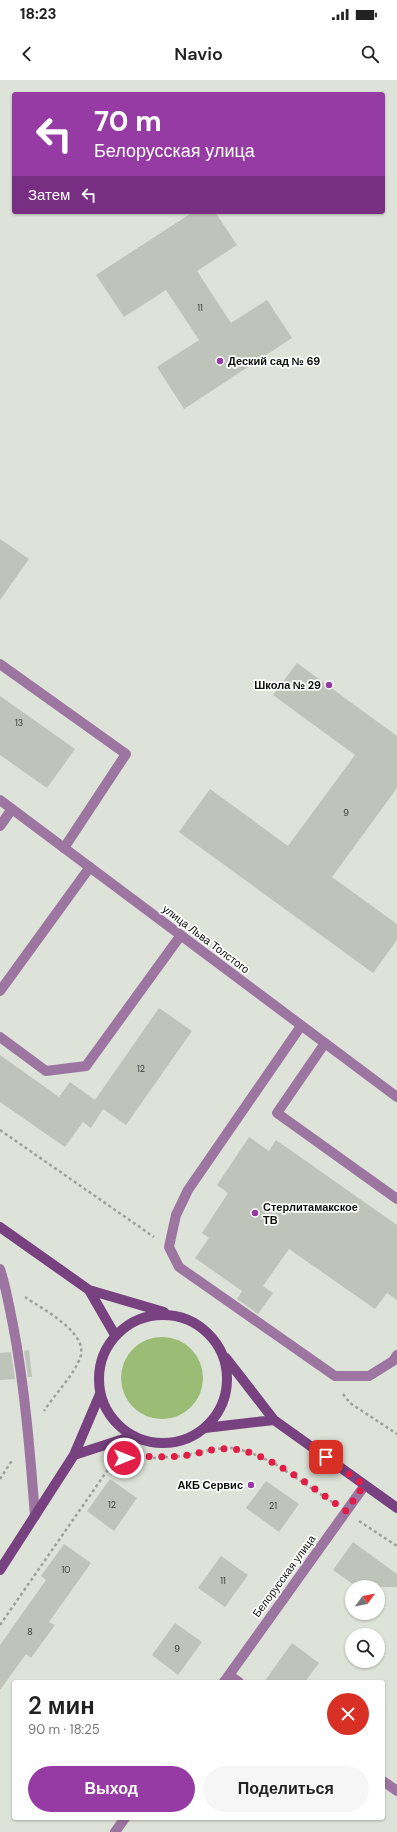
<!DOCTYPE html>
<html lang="ru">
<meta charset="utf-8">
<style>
body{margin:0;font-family:"DM Sans",sans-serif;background:#f6f6f6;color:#222;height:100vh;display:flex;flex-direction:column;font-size:15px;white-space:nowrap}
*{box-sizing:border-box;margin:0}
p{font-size:13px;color:#767676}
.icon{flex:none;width:22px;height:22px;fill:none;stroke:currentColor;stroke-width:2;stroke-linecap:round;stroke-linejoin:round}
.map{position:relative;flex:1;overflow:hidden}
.panel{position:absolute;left:12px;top:1600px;width:373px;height:140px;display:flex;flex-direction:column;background:#fff;border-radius:4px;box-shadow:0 1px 3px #0004}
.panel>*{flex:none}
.top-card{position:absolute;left:12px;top:12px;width:373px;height:122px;border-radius:4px;box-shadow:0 1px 3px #0004;background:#973ba4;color:#fff;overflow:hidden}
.needle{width:26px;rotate:58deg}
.tools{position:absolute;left:345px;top:1500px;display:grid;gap:8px}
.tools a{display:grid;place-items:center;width:40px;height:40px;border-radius:50%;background:#fff;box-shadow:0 1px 3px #0004;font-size:20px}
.pin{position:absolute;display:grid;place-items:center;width:34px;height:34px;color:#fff;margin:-17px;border-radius:8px;box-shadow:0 2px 6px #0006}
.me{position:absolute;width:44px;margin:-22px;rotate:90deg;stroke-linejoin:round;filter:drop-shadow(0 0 3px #0008)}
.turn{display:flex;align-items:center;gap:14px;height:84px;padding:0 16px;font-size:18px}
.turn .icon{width:52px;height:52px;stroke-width:2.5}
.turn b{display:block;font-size:28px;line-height:34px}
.then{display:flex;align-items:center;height:38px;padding:0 16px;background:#0003;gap:8px;font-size:15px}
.round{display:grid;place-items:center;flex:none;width:42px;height:42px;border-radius:21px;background:#f6f6f6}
.headline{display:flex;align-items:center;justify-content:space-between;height:68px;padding:0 16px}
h1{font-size:24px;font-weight:600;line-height:30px}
.action{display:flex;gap:8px;margin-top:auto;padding:8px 16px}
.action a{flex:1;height:46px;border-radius:24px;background:#973ba4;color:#fff;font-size:16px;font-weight:600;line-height:46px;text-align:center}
.action a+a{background:#f6f6f6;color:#222}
.status{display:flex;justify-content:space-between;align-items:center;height:28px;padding:0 20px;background:#fff;direction:ltr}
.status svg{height:11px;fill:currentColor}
header{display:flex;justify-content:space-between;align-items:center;height:52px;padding:0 16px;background:#fff;font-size:18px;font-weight:600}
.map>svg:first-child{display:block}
.green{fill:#9bbc74}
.building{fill:#bfc4ba}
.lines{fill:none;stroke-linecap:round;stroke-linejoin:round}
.path{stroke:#9da299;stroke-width:2.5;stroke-dasharray:3 3;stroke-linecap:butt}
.lane{stroke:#9c75a1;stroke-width:10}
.street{stroke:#9c75a1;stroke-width:10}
.secondary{stroke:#784180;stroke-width:10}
.route{stroke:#e11d48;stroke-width:7;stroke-dasharray:0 12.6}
.poi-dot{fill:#973ba4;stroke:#fff;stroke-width:1.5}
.labels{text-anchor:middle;stroke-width:3.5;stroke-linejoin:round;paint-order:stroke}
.number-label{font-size:9px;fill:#3a3d38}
.poi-label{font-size:11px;font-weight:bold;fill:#0e100c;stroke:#fff;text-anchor:start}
.street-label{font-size:11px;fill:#0e100c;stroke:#fff}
</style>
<div class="status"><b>18:23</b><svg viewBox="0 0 49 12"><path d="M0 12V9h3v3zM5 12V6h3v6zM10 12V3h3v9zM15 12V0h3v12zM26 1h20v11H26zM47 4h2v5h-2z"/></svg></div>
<header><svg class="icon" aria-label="back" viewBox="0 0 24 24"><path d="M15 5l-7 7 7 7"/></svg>Navio<svg class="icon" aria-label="search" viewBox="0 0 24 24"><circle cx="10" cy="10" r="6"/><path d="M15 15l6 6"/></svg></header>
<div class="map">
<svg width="397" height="1752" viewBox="0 0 397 1752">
<rect width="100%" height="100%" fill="#dde3d8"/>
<!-- green -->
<path class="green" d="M121 1298a41 41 0 1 1 82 0a41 41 0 1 1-82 0Z"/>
<!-- building -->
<path class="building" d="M193,132H215L237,165L197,191L231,243L267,220L292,258L184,329L157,287L199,260L166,210L124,237L96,195Z
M0,459L29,479L0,520Z
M297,583L397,656V708L332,797L397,844V860L373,893L179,752L210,709L288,766L355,675L273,615Z
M0,616L75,669L47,708L0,675Z
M159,928L192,951L126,1045L103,1029L91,1048L83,1042L65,1067L0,1022V975L59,1017L70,1002L95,1020Z
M249,1057L269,1071L276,1060L397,1145V1220L387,1213L375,1229L289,1169L263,1206L273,1213L258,1234L237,1219L242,1211L195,1178L209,1158L202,1153L228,1113L217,1105Z
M29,1270L32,1297H28L24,1271Z
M11,1272L15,1299L0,1300V1273Z
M110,1399L137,1418L114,1451L87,1431Z
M266,1401L299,1424L279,1452L246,1428Z
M353,1462L397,1494V1507H357L333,1490Z
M64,1464L91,1483L49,1542L55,1545L31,1578L26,1574L0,1610V1565L46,1500L41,1496Z
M221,1476L248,1495L225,1527L198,1508Z
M175,1543L202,1562L178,1595L152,1575Z
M292,1563L319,1583L305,1602H264Z"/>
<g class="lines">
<!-- path -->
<path class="path" d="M0,1050L154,1157
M25,1217C42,1229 90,1253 80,1278C74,1295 54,1315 44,1331
M343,1314L350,1323L397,1354
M129,1377L152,1378L183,1376L214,1369L232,1368L249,1372L274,1383L332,1422
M0,1399L13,1379
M359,1441L397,1466
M0,1545L109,1388L116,1381"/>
<!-- lane -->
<path class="lane" d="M0,584L126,674L64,768
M0,746L12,729
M0,911L90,787
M301,946L188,1110L176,1135L169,1167L179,1187L335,1296H369L393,1281L397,1275
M0,957L46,991L86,986L181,855
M325,963L277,1033L397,1119
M0,1189C6,1207 9,1226 13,1245C25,1308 30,1372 35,1436"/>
<!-- street -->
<path class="street" d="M0,720L397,1017
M229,1595L239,1602
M224,1602L365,1405
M383,1701L397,1711
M115,1752L125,1738"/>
<!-- secondary -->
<path class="secondary" d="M0,1147L89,1210L115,1255
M89,1210L164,1232
M99 1299a64 64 0 1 1 128 0a64 64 0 1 1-128 0Z
M226,1278L274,1340L397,1428
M205,1348L274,1340
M74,1375L133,1356
M0,1490L74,1375L100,1314"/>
</g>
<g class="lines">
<!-- route -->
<path class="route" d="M124,1378C143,1375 163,1378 182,1376C199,1374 214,1367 231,1369C268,1371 315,1410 346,1431L364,1405L326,1377"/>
</g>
<!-- markers -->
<g class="poi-dot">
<circle cx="220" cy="281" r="4"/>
<circle cx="329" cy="605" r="4"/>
<circle cx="255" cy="1133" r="4"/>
<circle cx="251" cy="1405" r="4"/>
</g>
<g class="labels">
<!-- number labels -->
<g class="number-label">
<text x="200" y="231">11</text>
<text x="19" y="646">13</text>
<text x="346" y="736">9</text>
<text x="141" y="992">12</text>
<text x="112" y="1428">12</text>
<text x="273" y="1429">21</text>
<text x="66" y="1493">10</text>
<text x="223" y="1504">11</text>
<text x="30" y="1555">8</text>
<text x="177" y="1572">9</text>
</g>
<!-- poi labels -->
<g class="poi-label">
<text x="228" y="285">Деский сад № 69</text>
<text x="321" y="609" text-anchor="end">Школа № 29</text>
<text x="263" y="1131">Стерлитамакское<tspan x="263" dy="13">ТВ</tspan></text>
<text x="243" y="1409" text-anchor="end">АКБ Сервис</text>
</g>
<!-- street labels -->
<g class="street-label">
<text transform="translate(206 859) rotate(37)" y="4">улица Льва Толстого</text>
<text transform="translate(284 1496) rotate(-54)" y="4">Белорусская улица</text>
</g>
</g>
</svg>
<div class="tools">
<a><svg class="needle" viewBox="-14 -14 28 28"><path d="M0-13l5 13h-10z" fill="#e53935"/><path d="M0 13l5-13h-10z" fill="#767676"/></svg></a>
<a><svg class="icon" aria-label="search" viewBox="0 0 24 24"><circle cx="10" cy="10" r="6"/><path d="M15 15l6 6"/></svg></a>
</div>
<div class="pin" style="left:326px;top:1377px;background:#d93025"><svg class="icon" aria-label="arrive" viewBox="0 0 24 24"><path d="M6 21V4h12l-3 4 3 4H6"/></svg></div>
<svg class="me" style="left:124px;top:1378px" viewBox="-20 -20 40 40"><circle r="17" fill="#e11d48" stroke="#fff" stroke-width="3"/><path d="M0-11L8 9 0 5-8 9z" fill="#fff"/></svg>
<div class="top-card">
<div class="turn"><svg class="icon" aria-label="left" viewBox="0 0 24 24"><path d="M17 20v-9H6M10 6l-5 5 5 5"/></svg><div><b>70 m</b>Белорусская улица</div></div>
<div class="then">Затем<svg class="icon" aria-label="left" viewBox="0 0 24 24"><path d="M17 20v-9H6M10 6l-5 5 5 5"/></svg></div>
</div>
<section class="panel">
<div class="headline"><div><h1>2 мин</h1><p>90 m · 18:25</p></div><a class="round" style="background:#d93025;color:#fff"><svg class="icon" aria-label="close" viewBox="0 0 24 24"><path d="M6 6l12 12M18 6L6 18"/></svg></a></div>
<div class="action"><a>Выход</a><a>Поделиться</a></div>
</section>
</div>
